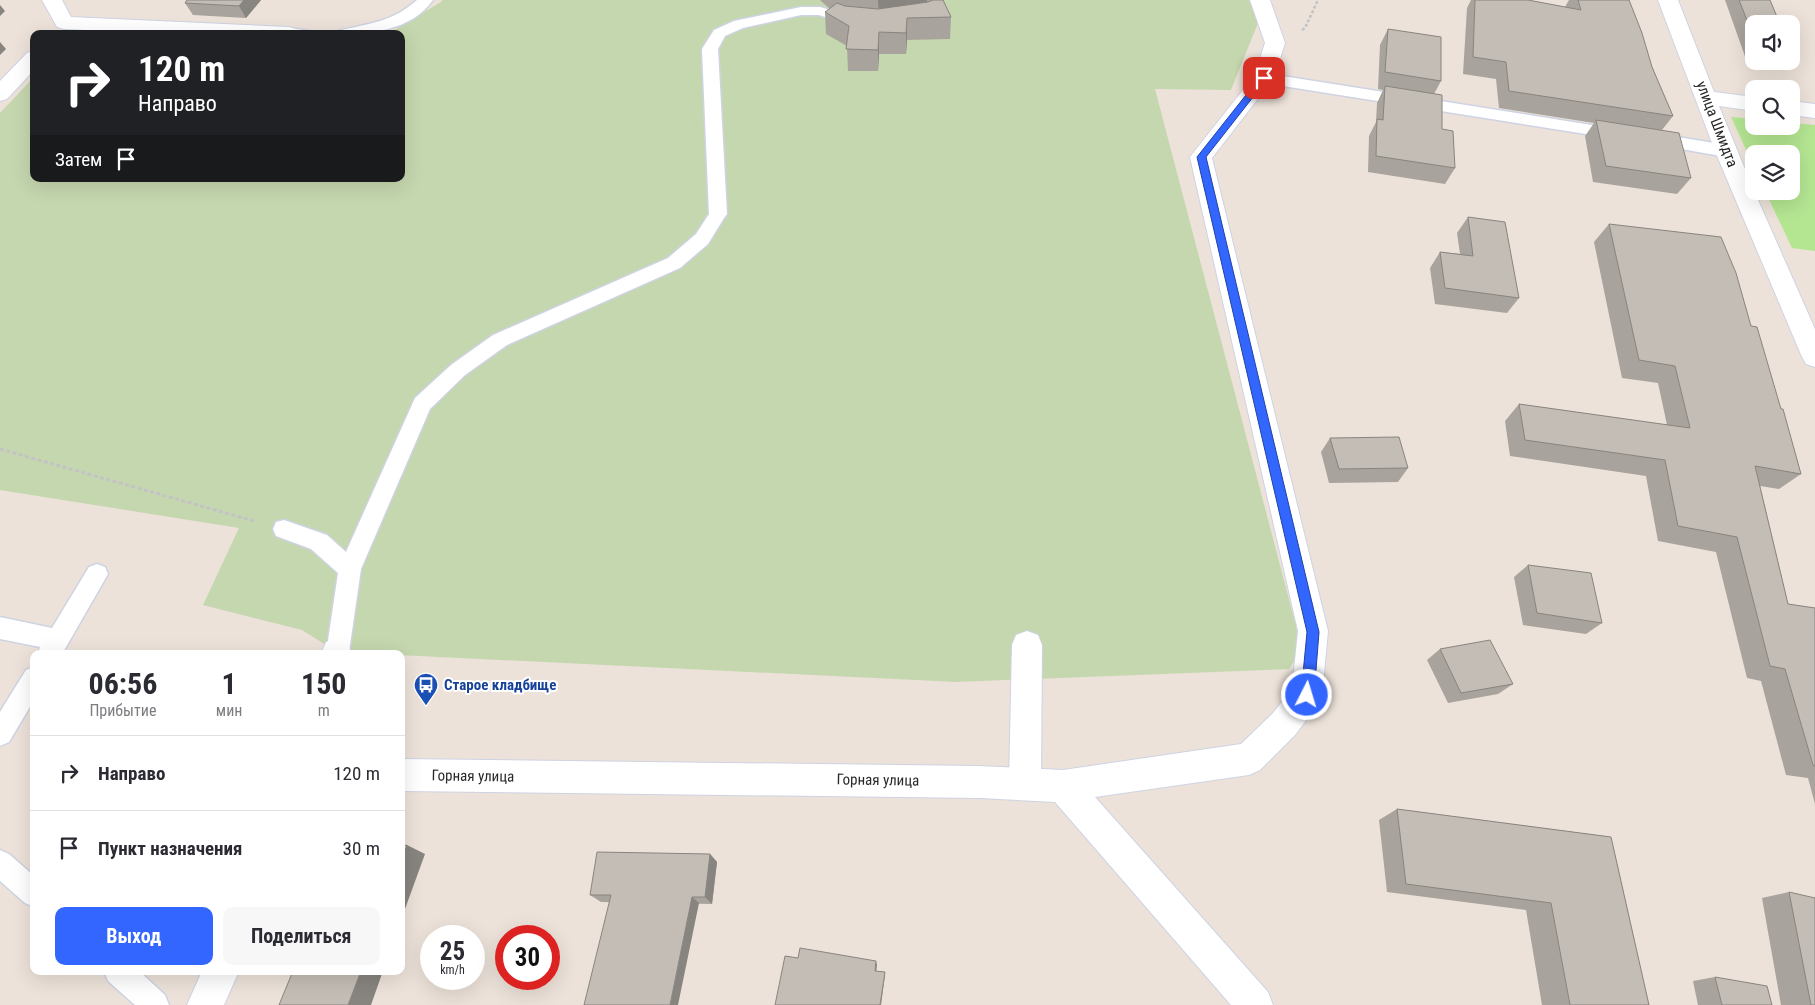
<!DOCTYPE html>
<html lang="ru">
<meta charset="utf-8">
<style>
body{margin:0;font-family:"Roboto Condensed",sans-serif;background:#f7f7f7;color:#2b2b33;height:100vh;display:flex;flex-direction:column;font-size:19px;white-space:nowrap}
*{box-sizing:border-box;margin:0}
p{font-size:16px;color:#7c7c81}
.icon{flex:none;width:28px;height:28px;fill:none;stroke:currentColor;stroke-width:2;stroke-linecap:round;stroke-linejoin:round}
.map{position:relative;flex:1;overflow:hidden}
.drawer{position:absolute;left:30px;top:650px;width:375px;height:325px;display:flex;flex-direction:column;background:#fff;border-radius:10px;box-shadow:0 5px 20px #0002}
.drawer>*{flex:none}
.hud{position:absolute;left:30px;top:30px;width:375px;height:152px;border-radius:10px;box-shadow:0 5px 20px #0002;background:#202124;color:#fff;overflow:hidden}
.tools{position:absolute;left:1745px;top:15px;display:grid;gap:10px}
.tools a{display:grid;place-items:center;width:55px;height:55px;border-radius:10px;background:#fff;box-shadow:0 5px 20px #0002;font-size:25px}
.speed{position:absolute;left:420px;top:925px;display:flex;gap:10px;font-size:25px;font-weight:700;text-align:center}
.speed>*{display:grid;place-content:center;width:65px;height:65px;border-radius:50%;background:#fff;box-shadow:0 5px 20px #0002;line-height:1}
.speed small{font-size:12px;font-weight:400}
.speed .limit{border:8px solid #d22;background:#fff;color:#111}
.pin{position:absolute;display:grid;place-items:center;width:42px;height:42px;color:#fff;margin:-21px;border-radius:10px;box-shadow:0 2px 8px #0006}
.me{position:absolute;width:55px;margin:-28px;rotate:5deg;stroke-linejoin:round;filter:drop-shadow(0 0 4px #0008)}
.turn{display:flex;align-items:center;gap:18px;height:105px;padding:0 25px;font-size:22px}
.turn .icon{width:65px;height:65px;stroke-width:2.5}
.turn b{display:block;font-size:35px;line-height:42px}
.then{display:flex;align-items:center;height:48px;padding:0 25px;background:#0003;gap:10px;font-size:19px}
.eta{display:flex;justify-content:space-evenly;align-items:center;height:85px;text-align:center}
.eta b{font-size:30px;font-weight:700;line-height:35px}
.cta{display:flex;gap:10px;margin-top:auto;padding:10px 25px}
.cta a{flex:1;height:58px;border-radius:10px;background:#36f;color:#fff;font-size:20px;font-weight:700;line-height:58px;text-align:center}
.cta a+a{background:#f7f7f7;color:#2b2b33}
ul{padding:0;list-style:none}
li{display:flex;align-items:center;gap:15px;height:75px;padding:0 25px;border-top:1px solid #e1e1e2}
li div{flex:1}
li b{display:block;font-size:19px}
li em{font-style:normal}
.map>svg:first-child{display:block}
.green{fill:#b4e692}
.cemetery{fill:#c5d7af}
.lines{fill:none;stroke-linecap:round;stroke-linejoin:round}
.service-casing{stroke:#ced3e3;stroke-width:3}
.pedestrian-casing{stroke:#ced3e3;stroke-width:2}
.minor-casing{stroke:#ced3e3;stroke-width:2}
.path-far1{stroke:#c3c3c3;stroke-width:2.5;stroke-dasharray:3 2;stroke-linecap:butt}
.path{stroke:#c3c3c3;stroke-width:3;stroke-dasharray:4 2.5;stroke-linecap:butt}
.service{fill:#fff;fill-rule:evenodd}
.pedestrian{fill:#fff;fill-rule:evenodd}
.minor{fill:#fff;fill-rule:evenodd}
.wall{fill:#a8a39c}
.shaded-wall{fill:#88847f}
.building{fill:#c3bdb5;stroke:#88847f}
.route{fill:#36f;stroke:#2142a6}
.labels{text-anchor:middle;stroke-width:4;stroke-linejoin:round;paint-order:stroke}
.street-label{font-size:15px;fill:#282828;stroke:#fff}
.transit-label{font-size:15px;font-weight:bold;fill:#164399;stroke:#fff;text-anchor:start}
</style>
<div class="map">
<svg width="1815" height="1005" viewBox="0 0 1815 1005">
<rect width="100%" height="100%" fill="#ece2d9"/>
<!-- green -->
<path class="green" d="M1731,117L1754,119V126H1791V123L1815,125V251L1792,248L1765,191H1791V154H1754V167Z"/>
<!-- cemetery -->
<path class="cemetery" d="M442,0H1250L1258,23L1231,90L1155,89L1302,649L1289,669L956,682L337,652L302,630L203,605L239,528L0,490V113L34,77V179H401V34H388L441,2Z"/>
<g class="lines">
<defs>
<path id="service" d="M417,0H433C411,31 370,34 336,34L338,31C369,23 391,23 417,0Z
M801,7H820L857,18L860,21L857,24L852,26L819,15H801L743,28L725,36L718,49L727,214L724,218L708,244L680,268L507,345L465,375L430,409L361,569L349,652L348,654H326L338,573L311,549L276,536L273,529L276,522L284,520L327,535L346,552L415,398L451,365L493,335L668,258L696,234L709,214L702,49L714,30L734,21Z
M289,28L310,31L312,34H282L284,30Z
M1264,73L1617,129L1623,130L1625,134L1623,138L1617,139L1258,82L1256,78L1258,74Z
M1654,133L1726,145L1732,147L1734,151L1732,155L1726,157L1648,143L1646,139L1648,135Z
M97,564L105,567L108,574L62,654H38L40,647L0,639V617L52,628L89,567Z
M34,667V700L9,742L0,746V712L26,670Z
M0,850L9,854L34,876V907L25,903L0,881Z
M104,971H139L165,995L169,1005H135L108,981Z"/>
<path id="pedestrian" d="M1027,631L1038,635L1042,645L1041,784L1036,795L1025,800L1014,795L1009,784L1012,645L1016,635Z"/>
<path id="minor" d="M42,0H62L71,17L289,27L296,29L299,33L171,34L64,29L57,27Z
M1250,0H1270L1285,43L1274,78L1212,158L1328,631L1322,695L1318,705L1295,735L1260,770L1249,775L1095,797L1268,992L1273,1005H1231L1055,802L979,798L401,791V759L979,766L1063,770L1241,744L1273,713L1292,689L1298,631L1190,157L1254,76L1265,43Z
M1658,0H1678L1714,92L1754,97V111L1719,106L1754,191L1815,329V367L1806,364L1802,357L1715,151Z
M34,51V70L7,99L0,101V81L27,53Z
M1791,101L1815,104V118L1791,115Z
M337,638L348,642L351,654H321L326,642Z
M202,971H239L224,1005H187Z"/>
</defs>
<!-- service casing -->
<use href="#service" class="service-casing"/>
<!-- pedestrian casing -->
<use href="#pedestrian" class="pedestrian-casing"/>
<!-- minor casing -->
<use href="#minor" class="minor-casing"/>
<!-- path-far1 -->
<path class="path-far1" d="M1302,30L1305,28L1318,0"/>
<!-- path -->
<path class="path" d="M0,449L254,521"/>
<!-- service -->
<use href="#service" class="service"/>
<!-- pedestrian -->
<use href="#pedestrian" class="pedestrian"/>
<!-- minor -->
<use href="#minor" class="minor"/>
</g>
<!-- wall -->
<path class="wall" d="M261,0L246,18L193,15L185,3Z
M820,0H943L951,17L950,39L907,40L906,54H879L878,71H848L847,46L826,34L825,12L830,9Z
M1471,0H1528L1565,7L1569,0H1629L1652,67L1673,116L1662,130L1691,178L1677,194L1593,182L1585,136L1594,123L1499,108L1496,79L1463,74L1467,8Z
M1725,0H1770L1754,24V61H1786L1782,66L1747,62Z
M1388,29L1441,81L1434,94L1442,129L1455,168L1445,184L1368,172L1369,136L1376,122L1377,103L1383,90L1378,89L1380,45Z
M1468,217L1519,298L1507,313L1435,304L1430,268L1440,252L1460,254L1457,233Z
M1609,224L1751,326L1781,409L1801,474L1779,489L1760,486L1788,604L1815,608V804L1808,778L1786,775L1761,681L1747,678L1716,552L1658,541L1646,476L1510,456L1505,421L1519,404L1667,425L1658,383L1622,378L1594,242Z
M1330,438L1408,468L1398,482L1329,483L1321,452Z
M1528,565L1602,623L1586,634L1523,625L1514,577Z
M1440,649L1513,684L1498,694L1448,703L1427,660Z
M1397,809L1611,837L1649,1005H1542L1526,910L1387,892L1379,820Z
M710,854L717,862L712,904L601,902L590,895Z
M1789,892L1815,1005H1781L1762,898Z
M1715,977L1772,1005H1698L1693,981Z"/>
<!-- shaded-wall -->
<path class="shaded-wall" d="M244,0H261L246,18L239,6Z
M878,0H927V10L879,17Z
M0,5L5,11L0,16Z
M907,18V40L906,54V33Z
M879,32V54L878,71V50Z
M0,42L6,49L0,55Z
M407,845L425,854L401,920V861Z
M710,854L717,862L712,904L705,897Z
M692,897L699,903L678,1005H670Z
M876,961L877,965L876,974L875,971Z
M361,971H383L371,1005H348Z
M885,972V975L881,1005H880Z"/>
<!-- building -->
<path class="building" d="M187,0H244L239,6L185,3Z
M933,0H943L951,17L907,18L906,33L879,32L878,50L846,49L849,26L825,12L837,3L845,6L878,9L928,2Z
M1475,0H1528L1581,10L1578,0H1629L1642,33L1652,67L1673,116L1509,91L1506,62L1473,57Z
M1739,0H1770L1780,24H1754V38Z
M1388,29L1441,37V81L1385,72Z
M1385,86L1442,95V129L1453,131L1455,168L1376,156L1377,119L1383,120Z
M1596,120L1679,133L1691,178L1606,166Z
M1468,217L1505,222L1519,298L1445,288L1440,252L1473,256Z
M1609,224L1721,237L1736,273L1751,326L1757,327L1781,409H1783L1801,474L1755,466L1788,604L1815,608V766L1813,765L1785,669L1770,666L1737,537L1678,526L1665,460L1525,440L1519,404L1690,428L1675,366L1639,360Z
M1399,437L1408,468L1339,469L1330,438Z
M1528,565L1591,573L1602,623L1537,613Z
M1490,640L1513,684L1461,693L1440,649Z
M1397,809L1611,837L1649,1005H1570L1551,903L1406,884Z
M407,845L401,861V847Z
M597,852L710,854L705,897H692L670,1005H584L611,895H590Z
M1789,892L1815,898V1005H1811Z
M800,948L876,961L875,971L885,972L880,1005H775L785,956L798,958Z
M293,971H361L348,1005H279Z
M1715,977L1767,986L1772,1005H1722Z"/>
<!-- route -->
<path class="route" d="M1261,76H1264L1268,78L1206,157L1319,632L1314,695L1312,699L1307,701L1303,699L1301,695L1307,632L1197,157Z"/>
<!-- icons -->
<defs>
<symbol id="bus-pin" viewBox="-11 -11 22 30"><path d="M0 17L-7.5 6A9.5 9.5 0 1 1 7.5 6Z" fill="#1a4fb4" stroke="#fff"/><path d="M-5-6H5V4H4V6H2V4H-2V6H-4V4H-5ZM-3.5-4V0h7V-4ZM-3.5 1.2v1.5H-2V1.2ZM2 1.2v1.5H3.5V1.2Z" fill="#fff"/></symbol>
</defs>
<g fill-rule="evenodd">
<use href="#bus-pin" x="412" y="671" width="28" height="38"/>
</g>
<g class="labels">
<!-- street labels -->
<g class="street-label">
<text transform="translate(1717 124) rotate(69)" y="5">улица Шмидта</text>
<text transform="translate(473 776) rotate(1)" y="5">Горная улица</text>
<text transform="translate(878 780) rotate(1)" y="5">Горная улица</text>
</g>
<!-- transit labels -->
<g class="transit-label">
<text x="444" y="690">Старое кладбище</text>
</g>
</g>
</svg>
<div class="tools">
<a><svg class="icon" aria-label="sound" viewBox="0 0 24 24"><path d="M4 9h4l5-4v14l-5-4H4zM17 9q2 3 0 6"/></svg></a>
<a><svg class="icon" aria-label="search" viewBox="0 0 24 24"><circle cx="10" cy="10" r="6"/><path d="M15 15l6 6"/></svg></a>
<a><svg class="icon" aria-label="layers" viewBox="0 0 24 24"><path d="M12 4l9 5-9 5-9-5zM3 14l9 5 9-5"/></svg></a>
</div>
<div class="speed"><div>25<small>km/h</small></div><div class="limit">30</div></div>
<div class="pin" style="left:1264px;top:78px;background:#d93025"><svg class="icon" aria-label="arrive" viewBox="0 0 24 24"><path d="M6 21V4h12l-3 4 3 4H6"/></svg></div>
<svg class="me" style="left:1307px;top:695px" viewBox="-20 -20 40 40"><circle r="17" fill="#36f" stroke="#fff" stroke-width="3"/><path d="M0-11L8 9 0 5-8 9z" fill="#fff"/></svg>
<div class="hud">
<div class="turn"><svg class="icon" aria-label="right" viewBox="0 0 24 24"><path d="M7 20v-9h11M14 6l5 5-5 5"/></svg><div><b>120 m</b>Направо</div></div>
<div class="then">Затем<svg class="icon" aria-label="arrive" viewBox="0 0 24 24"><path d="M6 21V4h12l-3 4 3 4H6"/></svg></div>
</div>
<section class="drawer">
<div class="eta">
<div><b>06:56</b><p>Прибытие</p></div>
<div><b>1</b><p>мин</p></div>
<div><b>150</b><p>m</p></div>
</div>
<ul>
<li><svg class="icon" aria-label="right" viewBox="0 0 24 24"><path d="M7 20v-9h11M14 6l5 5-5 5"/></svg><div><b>Направо</b></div><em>120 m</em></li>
<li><svg class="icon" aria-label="arrive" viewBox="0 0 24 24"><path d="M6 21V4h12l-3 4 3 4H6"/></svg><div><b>Пункт назначения</b></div><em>30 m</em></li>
</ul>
<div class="cta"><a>Выход</a><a>Поделиться</a></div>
</section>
</div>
